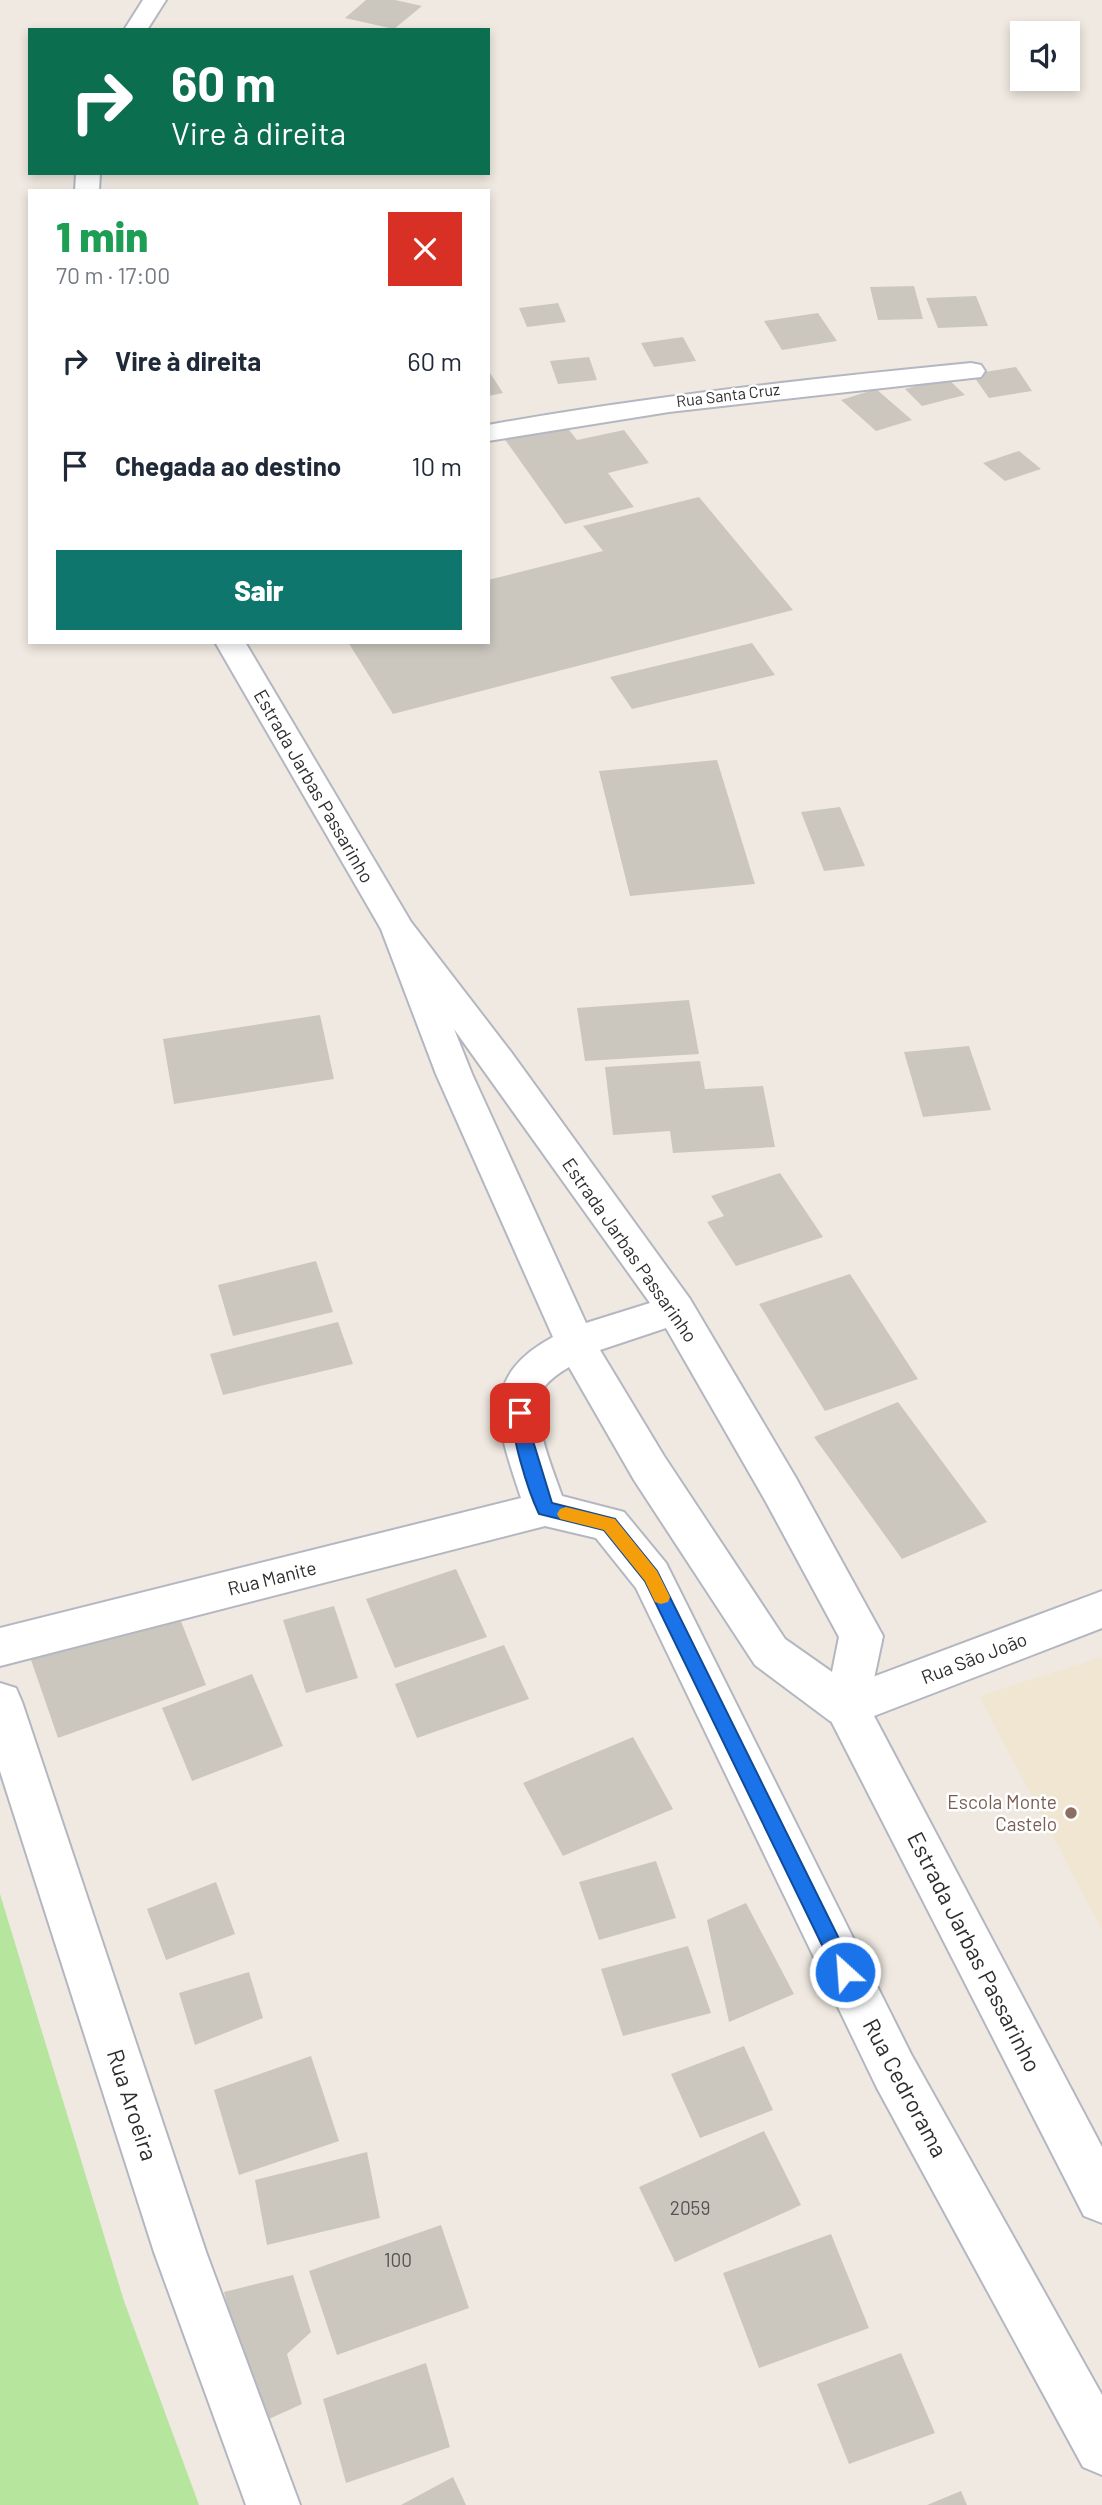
<!DOCTYPE html>
<html lang="pt">
<meta charset="utf-8">
<style>
body{margin:0;font-family:Barlow,sans-serif;background:#f6f6f7;color:#1f2937;height:100vh;display:flex;flex-direction:column;font-size:26px;white-space:nowrap}
*{box-sizing:border-box;margin:0}
p{font-size:23px;color:#747a83}
.icon{flex:none;width:38px;height:38px;fill:none;stroke:currentColor;stroke-width:2;stroke-linecap:round;stroke-linejoin:round}
.map{position:relative;flex:1;overflow:hidden}
.sheet{position:absolute;left:28px;top:189px;width:462px;height:455px;display:flex;flex-direction:column;background:#fff;border-radius:0px;box-shadow:0 4px 10px #0003}
.sheet>*{flex:none}
.top-card{position:absolute;left:28px;top:28px;width:462px;height:147px;border-radius:0px;box-shadow:0 4px 10px #0003;background:#0b6e4f;color:#fff;overflow:hidden}
.tools{position:absolute;left:1010px;top:21px;display:grid;gap:14px}
.tools a{display:grid;place-items:center;width:70px;height:70px;border-radius:0px;background:#fff;box-shadow:0 4px 10px #0003;font-size:35px}
.pin{position:absolute;display:grid;place-items:center;width:60px;height:60px;color:#fff;margin:-30px;border-radius:14px;box-shadow:0 4px 10px #0006}
.me{position:absolute;width:77px;margin:-38px;rotate:334deg;stroke-linejoin:round;filter:drop-shadow(0 0 5px #0008)}
.turn{display:flex;align-items:center;gap:24px;height:147px;padding:0 28px;font-size:32px}
.turn .icon{width:91px;height:91px;stroke-width:2.5}
.turn b{display:block;font-size:49px;line-height:60px}
.round{display:grid;place-items:center;flex:none;width:74px;height:74px;border-radius:0px;background:#f6f6f7}
.overview{display:flex;align-items:center;justify-content:space-between;height:119px;padding:0 28px}
h1{font-size:42px;font-weight:800;line-height:52px;color:#1e9e55}
.action{display:flex;gap:14px;margin-top:auto;padding:14px 28px}
.action a{flex:1;height:80px;border-radius:0px;background:#0f766e;color:#fff;font-size:28px;font-weight:800;line-height:80px;text-align:center}
ul{padding:0;list-style:none}
li{display:flex;align-items:center;gap:21px;height:105px;padding:0 28px}
li div{flex:1}
li b{display:block;font-size:26px}
li em{font-style:normal}
.map>svg:first-child{display:block}
.education{fill:#f0e6d1}
.green{fill:#b6e59e}
.building{fill:#cbc7bf}
.lines{fill:none;stroke-linecap:round;stroke-linejoin:round}
.street-casing{stroke:#b4b7c1;stroke-width:4}
.secondary-casing{stroke:#b4b7c1;stroke-width:4}
.street{fill:#fff;fill-rule:evenodd}
.secondary{fill:#fff;fill-rule:evenodd}
.route{fill:#1a73e8;stroke:#114b97;stroke-width:2}
.slow{fill:#f59e0b}
.education-dot{fill:#8d6e63;stroke:#fff;stroke-width:2.5}
.labels{text-anchor:middle;stroke-width:5;stroke-linejoin:round;paint-order:stroke}
.far-street-label{font-size:16px;fill:#2e2e2e;stroke:#fff}
.street-label{font-size:19px;fill:#2e2e2e;stroke:#fff}
.education-label{font-size:19px;fill:#785e54;stroke:#fff;text-anchor:end}
.near-number-label{font-size:19px;fill:#555452}
.near-street-label{font-size:23px;fill:#2e2e2e;stroke:#fff}
</style>
<div class="map">
<svg width="1102" height="2505" viewBox="0 0 1102 2505">
<rect width="100%" height="100%" fill="#efe9e1"/>
<!-- education -->
<path class="education" d="M1102,1657V1930L979,1696Z"/>
<!-- green -->
<path class="green" d="M0,1894L124,2301L199,2505H0Z"/>
<!-- building -->
<path class="building" d="M366,0H395L422,6L394,29L345,18Z
M914,286L923,319L878,320L870,287Z
M976,296L988,326L938,328L926,298Z
M558,303L566,322L527,327L519,308Z
M818,313L837,341L782,350L764,321Z
M683,337L696,361L654,367L641,343Z
M589,357L597,380L558,384L550,361Z
M1016,367L1032,391L989,398L972,374Z
M488,370L503,393L488,396Z
M947,378L965,395L922,406L905,389Z
M876,389L912,420L876,431L841,400Z
M562,421L577,440L624,430L649,463L608,473L634,507L565,524L501,434Z
M1019,451L1041,469L1005,481L983,463Z
M699,497L793,610L393,714L348,642H488V580L603,551L583,526Z
M752,643L775,675L632,709L610,677Z
M717,760L755,884L630,896L599,771Z
M840,807L865,866L824,871L801,812Z
M689,1000L699,1054L585,1061L577,1008Z
M320,1015L334,1079L174,1104L163,1039Z
M969,1046L991,1110L923,1117L904,1052Z
M700,1061L705,1089L763,1086L775,1147L673,1153L670,1131L613,1135L605,1067Z
M780,1173L823,1237L736,1266L707,1222L724,1216L711,1196Z
M316,1261L333,1312L233,1336L218,1285Z
M850,1274L918,1379L825,1411L759,1304Z
M338,1322L353,1364L223,1395L210,1354Z
M898,1402L987,1522L902,1559L814,1437Z
M456,1569L487,1637L395,1668L366,1599Z
M175,1606L206,1685L58,1738L30,1657Z
M334,1606L358,1678L306,1693L283,1620Z
M504,1645L529,1699L417,1738L395,1684Z
M252,1674L283,1746L192,1781L162,1708Z
M633,1737L673,1809L563,1856L523,1783Z
M656,1861L676,1918L599,1940L579,1882Z
M216,1882L235,1934L166,1960L147,1909Z
M746,1903L794,1994L729,2022L707,1920Z
M688,1946L711,2013L623,2036L601,1969Z
M249,1972L263,2018L195,2045L179,1993Z
M744,2046L773,2110L700,2138L671,2074Z
M311,2056L339,2141L239,2175L214,2090Z
M764,2131L801,2205L675,2262L639,2187Z
M367,2152L380,2218L267,2245L255,2180Z
M441,2225L469,2308L337,2355L309,2271Z
M831,2234L869,2328L759,2368L723,2273Z
M293,2275L311,2332L287,2354L302,2404L258,2424L224,2292Z
M901,2353L935,2433L849,2464L817,2384Z
M426,2363L450,2447L346,2483L323,2399Z
M453,2477L466,2505H401Z
M961,2491L967,2505H927Z"/>
<g class="lines">
<defs>
<path id="street" d="M143,0H166L147,30H124Z
M76,173H100L99,191H75Z
M971,363L981,365L985,371L981,377L669,412L488,441V425C648,396 809,379 971,363Z
M215,642H245L411,922L511,1052L690,1299L796,1478L883,1636L868,1707L862,1721L846,1726L830,1721L755,1665L634,1480L569,1367C559,1373 545,1382 541,1393C531,1419 553,1470 562,1496L624,1512L666,1563L911,2054L1102,2395V2475L1083,2467L877,2088L636,1588L596,1538L545,1526L0,1666V1628L521,1498C499,1430 476,1378 553,1337L436,1074L381,929ZM454,1029L650,1303L586,1323L472,1074ZM666,1328L766,1502L839,1637L832,1672L785,1639L664,1456L600,1350Z
M0,1683L16,1688L22,1702L206,2252L300,2505H246L154,2252L0,1771Z"/>
<path id="secondary" d="M1102,1591V1628L874,1716L1102,2147V2223L1084,2216L824,1707L830,1693Z"/>
</defs>
<!-- street casing -->
<use href="#street" class="street-casing"/>
<!-- secondary casing -->
<use href="#secondary" class="secondary-casing"/>
<!-- street -->
<use href="#street" class="street"/>
<!-- secondary -->
<use href="#secondary" class="secondary"/>
</g>
<!-- route -->
<path class="route" d="M520,1406L526,1408L530,1431L552,1503L615,1519L657,1571L852,1965L855,1972L852,1978L845,1981L838,1978L645,1581L604,1530L539,1514C530,1495 506,1426 515,1408Z"/>
<!-- slow -->
<path class="slow" d="M566,1507L615,1519L657,1571L670,1597L668,1602L661,1604L655,1602L645,1581L604,1530L560,1519L557,1514L560,1509Z"/>
<!-- markers -->
<circle class="education-dot" cx="1071" cy="1813" r="7"/>
<g class="labels">
<!-- far-street labels -->
<g class="far-street-label">
<text transform="translate(728 395) rotate(-7)" y="6">Rua Santa Cruz</text>
</g>
<!-- street labels -->
<g class="street-label">
<text transform="translate(314 786) rotate(60)" y="7">Estrada Jarbas Passarinho</text>
<text transform="translate(630 1250) rotate(55)" y="7">Estrada Jarbas Passarinho</text>
<text transform="translate(272 1578) rotate(-14)" y="7">Rua Manite</text>
<text transform="translate(974 1658) rotate(-21)" y="7">Rua São João</text>
</g>
<!-- education labels -->
<g class="education-label">
<text x="1057" y="1809">Escola Monte<tspan x="1057" dy="22">Castelo</tspan></text>
</g>
<!-- near-number labels -->
<g class="near-number-label">
<text x="690" y="2215">2059</text>
<text x="398" y="2267">100</text>
</g>
<!-- near-street labels -->
<g class="near-street-label">
<text transform="translate(974 1952) rotate(63)" y="8">Estrada Jarbas Passarinho</text>
<text transform="translate(905 2088) rotate(62)" y="8">Rua Cedrorama</text>
<text transform="translate(132 2105) rotate(72)" y="8">Rua Aroeira</text>
</g>
</g>
</svg>
<div class="tools">
<a><svg class="icon" aria-label="sound" viewBox="0 0 24 24"><path d="M4 9h4l5-4v14l-5-4H4zM17 9q2 3 0 6"/></svg></a>
</div>
<div class="pin" style="left:520px;top:1413px;background:#d93025"><svg class="icon" aria-label="arrive" viewBox="0 0 24 24"><path d="M6 21V4h12l-3 4 3 4H6"/></svg></div>
<svg class="me" style="left:845px;top:1972px" viewBox="-20 -20 40 40"><circle r="17" fill="#1a73e8" stroke="#fff" stroke-width="3"/><path d="M0-11L8 9 0 5-8 9z" fill="#fff"/></svg>
<div class="top-card">
<div class="turn"><svg class="icon" aria-label="right" viewBox="0 0 24 24"><path d="M7 20v-9h11M14 6l5 5-5 5"/></svg><div><b>60 m</b>Vire à direita</div></div>
</div>
<section class="sheet">
<div class="overview"><div><h1>1 min</h1><p>70 m · 17:00</p></div><a class="round" style="background:#d93025;color:#fff"><svg class="icon" aria-label="close" viewBox="0 0 24 24"><path d="M6 6l12 12M18 6L6 18"/></svg></a></div>
<ul>
<li><svg class="icon" aria-label="right" viewBox="0 0 24 24"><path d="M7 20v-9h11M14 6l5 5-5 5"/></svg><div><b>Vire à direita</b></div><em>60 m</em></li>
<li><svg class="icon" aria-label="arrive" viewBox="0 0 24 24"><path d="M6 21V4h12l-3 4 3 4H6"/></svg><div><b>Chegada ao destino</b></div><em>10 m</em></li>
</ul>
<div class="action"><a>Sair</a></div>
</section>
</div>
